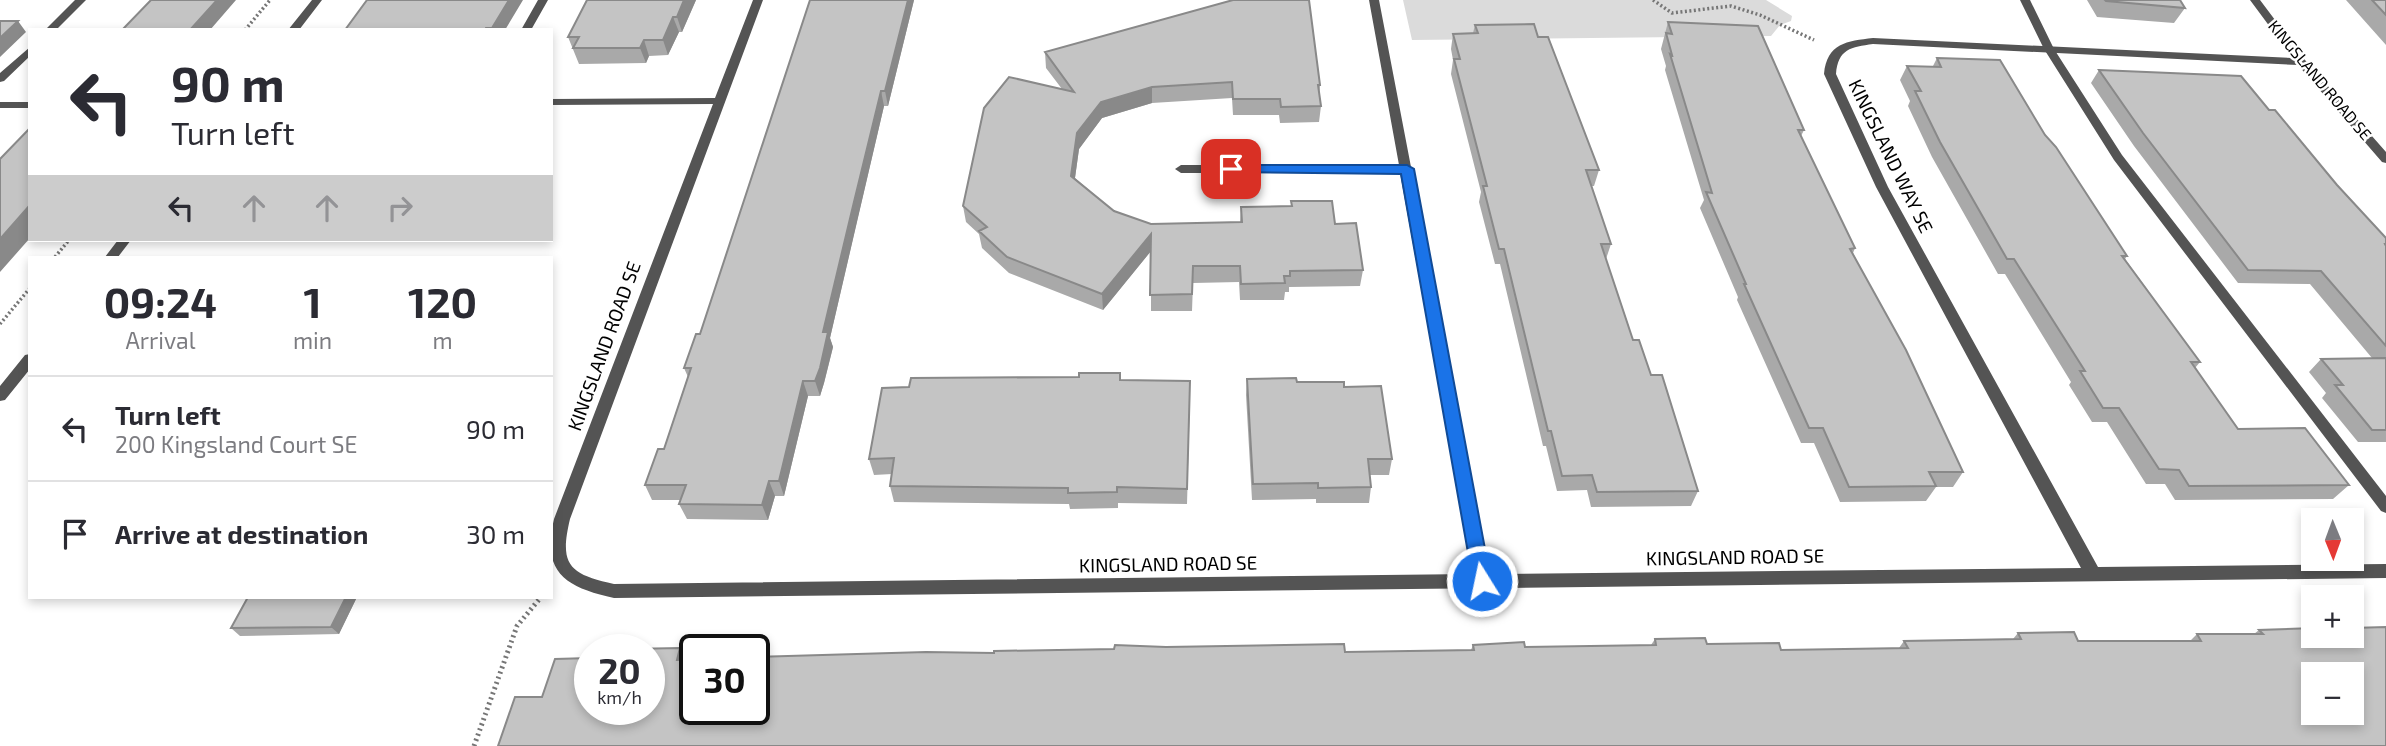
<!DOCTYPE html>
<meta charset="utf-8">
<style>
body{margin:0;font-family:"Exo 2",sans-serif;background:#f2f2f3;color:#2b2b33;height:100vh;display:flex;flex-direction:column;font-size:26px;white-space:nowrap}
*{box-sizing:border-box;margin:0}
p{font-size:23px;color:#7c7c81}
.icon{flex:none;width:38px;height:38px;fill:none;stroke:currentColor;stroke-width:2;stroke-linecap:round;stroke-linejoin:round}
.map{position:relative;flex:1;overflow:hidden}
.sheet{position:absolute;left:28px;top:256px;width:525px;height:343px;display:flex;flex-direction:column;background:#fff;border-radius:0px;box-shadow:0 4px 10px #0003}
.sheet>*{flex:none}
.hud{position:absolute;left:28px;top:28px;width:525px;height:214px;border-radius:0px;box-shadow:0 4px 10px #0003;background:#fff;color:#2b2b33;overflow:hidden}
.needle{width:46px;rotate:179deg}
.controls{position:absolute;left:2301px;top:508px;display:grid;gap:14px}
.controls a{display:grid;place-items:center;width:63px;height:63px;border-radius:0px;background:#fff;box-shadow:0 4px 10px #0003;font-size:35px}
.speed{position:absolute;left:574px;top:634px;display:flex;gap:14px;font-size:35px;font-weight:700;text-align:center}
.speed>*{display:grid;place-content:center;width:91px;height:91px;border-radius:50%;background:#fff;box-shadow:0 4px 10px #0003;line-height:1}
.speed small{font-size:18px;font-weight:400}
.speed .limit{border:4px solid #111;border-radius:10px;background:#fff;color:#111}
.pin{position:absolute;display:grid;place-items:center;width:60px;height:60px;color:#fff;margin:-30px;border-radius:14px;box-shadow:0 4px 10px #0006}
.me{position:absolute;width:77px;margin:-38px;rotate:350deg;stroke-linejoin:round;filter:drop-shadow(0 0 5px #0008)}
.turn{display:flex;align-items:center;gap:24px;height:147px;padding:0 28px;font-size:32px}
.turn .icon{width:91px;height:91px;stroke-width:2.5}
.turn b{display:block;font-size:49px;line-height:60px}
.lanes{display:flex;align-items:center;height:66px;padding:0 28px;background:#0003;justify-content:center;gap:35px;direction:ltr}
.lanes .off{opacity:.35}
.eta{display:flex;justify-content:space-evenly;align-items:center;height:119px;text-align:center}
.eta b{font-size:42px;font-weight:700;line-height:49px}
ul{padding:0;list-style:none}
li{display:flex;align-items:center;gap:21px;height:105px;padding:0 28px;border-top:2px solid #e1e1e2}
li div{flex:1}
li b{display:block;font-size:26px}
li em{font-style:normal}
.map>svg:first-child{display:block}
.green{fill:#dbdbdb}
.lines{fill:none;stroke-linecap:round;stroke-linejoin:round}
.path-far1{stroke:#767676;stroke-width:3.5;stroke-dasharray:2 2.5;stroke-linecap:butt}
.path{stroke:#767676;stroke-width:5;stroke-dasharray:2 3.5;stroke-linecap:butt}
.lane{fill:#545454;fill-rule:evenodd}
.street{fill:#545454;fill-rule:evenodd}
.wall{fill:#a9a9a9}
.shaded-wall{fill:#898989}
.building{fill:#c4c4c4;stroke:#898989;stroke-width:2;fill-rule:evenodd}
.route{fill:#1a73e8;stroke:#114b97;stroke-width:2}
.labels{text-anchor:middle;stroke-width:5;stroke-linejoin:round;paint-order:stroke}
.far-street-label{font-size:16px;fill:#000;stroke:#fff}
.street-label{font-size:19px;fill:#000;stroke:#fff}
</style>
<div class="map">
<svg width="2386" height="746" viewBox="0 0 2386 746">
<rect width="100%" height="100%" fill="#fff"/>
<!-- green -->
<path class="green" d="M1403,0H1766L1792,16L1791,21L1780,25L1771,36L1412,40Z"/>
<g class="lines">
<!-- path-far1 -->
<path class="path-far1" d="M1653,0L1672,13L1731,6L1760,15L1814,40
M245,30L270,0
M55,257L69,240
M0,324L30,288"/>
<!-- path -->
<path class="path" d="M474,746L517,626L541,597"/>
<!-- lane -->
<path class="lane" d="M75,0H86L56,30H45Z
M538,0H548L531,30H521Z
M2020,0H2030L2054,49L2122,155L2386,496V513L2381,511L2114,160L2044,49Z
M30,47V56L4,81L0,82V73Z"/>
<!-- street -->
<path class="street" d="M312,0H322L299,30H288Z
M753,0H763L570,519C559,565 569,574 614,584L1473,574L1400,173H1181L1175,169L1181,165H1399L1369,0H1379L1489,574L2081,568L1876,187L1824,74C1827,43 1847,41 1873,38L2293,58L2250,0H2260L2305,60L2386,152V163L2382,162L2298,65L1873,44C1851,47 1838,49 1836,74L1888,187L2098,567L2386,564V578L614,598C566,587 541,573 554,519L713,104L551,105V99L715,98Z
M0,102H30V108H0Z
M118,240H131L118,257H105Z
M30,354V369L5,400L0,401V386L25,355Z"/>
</g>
<!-- wall -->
<path class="wall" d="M587,0H696L682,32H679L668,55L649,56L646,63L579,64L568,37Z
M810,0H914L888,106H884L857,221L830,338L833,347L824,383L820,396H808L784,496H775L768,520L687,519L679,504L681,500H652L645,485L664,449L688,377L684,368L700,334Z
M2087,0H2180L2185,8L2174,23L2097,17Z
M2346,0H2386V45Z
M1668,22L1804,130L1801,136L1855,248L1853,253L1963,472L1953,487H1936L1926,501L1840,502L1814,443H1801L1737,300L1738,297L1700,208L1704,200L1665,70L1666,66L1661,49Z
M1475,25L1538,37L1599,170L1594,186H1591L1611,244L1606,259L1633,340L1651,375L1698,491L1691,506L1591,507L1587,490L1557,491L1546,446H1543L1500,264H1495L1479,202L1481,192L1451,74L1453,60L1451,49L1453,34L1473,33Z
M1045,52L1320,85L1319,96L1321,106L1319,122L1280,123L1279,115H1233L1232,98L1152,103L1102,118L1079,149L1075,178L1114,211L1151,224L1240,222L1241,207L1291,206V201L1335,224L1363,270L1360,286L1289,287V292H1285L1284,300H1240L1239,282L1193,283L1192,311H1151V251L1103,310L1009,273L982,248L979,234L966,222L963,206L1062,89L1046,68Z
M1937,58L2045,135L2127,256L2125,259L2200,362L2195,368L2238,429L2349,485L2333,499L2175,500L2165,484H2146L2107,422H2092L2069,385L2071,382L2005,274H1998L1932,157L1908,106L1910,101L1900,80L1907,66H1933Z
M2099,70L2269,110L2386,238V442H2358L2322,398L2326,393L2309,372L2321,359L2372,358L2310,284L2238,283L2134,146L2091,83Z
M1120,373L1121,380L1190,397L1187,504L1118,503V508L1070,509L1069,504L894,502L890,486L892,474L874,475L869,459L909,387L1079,377Z
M1247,379L1344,387L1392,459L1389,475H1370L1371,487L1369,503H1316V499L1252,500L1246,395Z
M357,597L339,634L240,636L231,628Z
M2259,630L2386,746L590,709L680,648L687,659L994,653L1166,647L1345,652L1471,650L1473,645L1525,647L1651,645L1655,639L1707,644L1781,650L1899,648L1904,641L2013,639L2018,633L2078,641H2190L2197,634H2254Z"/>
<!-- shaded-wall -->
<path class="shaded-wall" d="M217,0H236L210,30H190Z
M509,0H523L505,30H493L492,28Z
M684,0H696L682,32L677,17Z
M908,0H914L888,106L885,91Z
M673,17L679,32L668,55L663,40Z
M18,21L26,32L0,57V38Z
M644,40L649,56L646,63L640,48Z
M1152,87V103L1102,118L1079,149L1073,192L1071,176L1077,133L1101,102Z
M881,91L884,106L830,338L833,347L824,383L820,396L815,381L823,332Z
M30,205V238L0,272V239Z
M1151,234V251L1103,310L1102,294Z
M803,381L808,396L784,496L779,481Z
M769,481L775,496L768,520L762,505Z
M346,597H357L339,634L331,627Z
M680,648L689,663L677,660Z"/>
<!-- building -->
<path class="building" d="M151,0H217L190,30H122Z
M367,0H509L492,28H486L485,30H345Z
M587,0H684L677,17H673L663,40H644L640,48H573L579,37H568Z
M810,0H908L885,91H881L853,206L823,332H828L820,368L815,381H803L779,481H769L762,505L679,504L686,485H645L658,449H664L691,368H684L696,334H700Z
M1233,0H1309L1320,85H1318L1321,106L1281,107L1280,99H1233L1232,82L1152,87L1101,102L1077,133L1071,176L1114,211L1151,224L1242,222L1241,207L1292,206L1291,201H1332L1335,224L1356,223L1363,270L1290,271V276H1284L1285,283L1241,284L1240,266H1193L1192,294L1150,295L1151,234L1102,294L1007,257L979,231L987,227L963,206L984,108L1009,77L1074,92L1045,52Z
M2105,0H2180L2185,8L2106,1Z
M2372,0H2386V15Z
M0,21H18L0,38Z
M1668,22L1758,26L1804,130H1798L1855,248L1850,249L1906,350L1963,472H1929L1936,486L1849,487L1823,428H1809L1744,284H1746L1706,192L1712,193L1670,54L1672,55L1666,33L1672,34Z
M1534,24L1538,37H1548L1599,170H1586L1611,244H1601L1633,340H1639L1651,375H1662L1698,491L1597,492L1592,475L1562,476L1551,431H1548L1504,249H1499L1483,186H1487L1454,59H1460L1453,34L1478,33L1475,25Z
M1937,58L2000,60L2045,135L2056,147L2127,256H2122L2200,362H2191L2238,429L2305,428L2349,485L2189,486L2179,470L2159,469L2119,408H2103L2080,371H2085L2014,259H2007L1940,142L1915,91H1921L1907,66L1941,67Z
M2099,70L2241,76L2269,110H2275L2337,185L2386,238V244H2385L2386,246V346L2321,271L2248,270L2143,133Z
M30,128V205L0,239V159Z
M2386,358V430H2372L2335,385H2343L2321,359Z
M1079,373H1120V380L1190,381L1187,489L1117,487V492L1068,493V488L890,486L894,458L869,459L882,388L909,387L911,378L1079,377Z
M1296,378L1297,382H1344V387L1381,386L1392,459H1368L1371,487L1318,488V483L1253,484L1247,379Z
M248,597H346L331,627L231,628Z
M2386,627V746H498L515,697H542L555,659L590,658V709H649V649H627L680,648L677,660L695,659V709H754V657L926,652L994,653V651L1114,649L1115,645L1166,647L1344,644L1345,652L1474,650L1473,645L1524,642L1525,647L1656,645L1655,639L1705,638L1707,644L1779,643L1781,650L1908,648L1904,641L2021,639L2018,633L2074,632L2078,641H2201L2197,634H2263L2259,630L2314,628V635H2352V628ZM2314,674H2352V712H2314Z"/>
<!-- route -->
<path class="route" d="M1231,165H1407L1414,169L1491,581L1488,587L1482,589L1475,587L1473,581L1401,174L1226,172V166Z"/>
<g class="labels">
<!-- far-street labels -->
<g class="far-street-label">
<text transform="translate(2320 80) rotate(50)" y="6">KINGSLAND ROAD SE</text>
</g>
<!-- street labels -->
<g class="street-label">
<text transform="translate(1891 156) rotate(64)" y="7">KINGSLAND WAY SE</text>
<text transform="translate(604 346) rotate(-70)" y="7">KINGSLAND ROAD SE</text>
<text transform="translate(1735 557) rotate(-1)" y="7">KINGSLAND ROAD SE</text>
<text transform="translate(1168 564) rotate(-1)" y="7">KINGSLAND ROAD SE</text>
</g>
</g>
</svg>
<div class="controls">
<a><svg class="needle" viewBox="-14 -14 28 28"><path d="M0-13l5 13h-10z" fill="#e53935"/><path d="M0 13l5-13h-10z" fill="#7c7c81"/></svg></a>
<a>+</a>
<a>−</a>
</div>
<div class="speed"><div>20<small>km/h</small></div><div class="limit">30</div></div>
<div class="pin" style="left:1231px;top:169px;background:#d93025"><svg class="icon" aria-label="arrive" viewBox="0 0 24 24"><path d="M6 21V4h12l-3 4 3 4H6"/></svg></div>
<svg class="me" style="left:1482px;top:581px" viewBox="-20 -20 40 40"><circle r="17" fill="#1a73e8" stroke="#fff" stroke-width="3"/><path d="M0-11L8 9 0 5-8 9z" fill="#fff"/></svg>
<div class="hud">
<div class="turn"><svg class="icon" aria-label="left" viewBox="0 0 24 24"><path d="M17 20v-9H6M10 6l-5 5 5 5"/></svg><div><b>90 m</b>Turn left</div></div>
<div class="lanes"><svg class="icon" aria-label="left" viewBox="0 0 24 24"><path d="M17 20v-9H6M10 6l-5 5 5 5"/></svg><svg class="icon off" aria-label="ahead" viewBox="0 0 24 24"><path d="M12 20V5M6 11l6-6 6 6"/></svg><svg class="icon off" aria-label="ahead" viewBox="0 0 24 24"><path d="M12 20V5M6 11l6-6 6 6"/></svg><svg class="icon off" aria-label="right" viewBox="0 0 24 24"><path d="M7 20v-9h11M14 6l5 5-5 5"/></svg></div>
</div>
<section class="sheet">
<div class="eta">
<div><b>09:24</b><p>Arrival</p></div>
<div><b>1</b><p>min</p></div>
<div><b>120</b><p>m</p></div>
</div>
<ul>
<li><svg class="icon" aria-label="left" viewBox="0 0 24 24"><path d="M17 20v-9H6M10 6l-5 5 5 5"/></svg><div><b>Turn left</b><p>200 Kingsland Court SE</p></div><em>90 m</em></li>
<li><svg class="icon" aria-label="arrive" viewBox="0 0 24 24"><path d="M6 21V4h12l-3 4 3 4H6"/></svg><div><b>Arrive at destination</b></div><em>30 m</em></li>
</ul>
</section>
</div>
